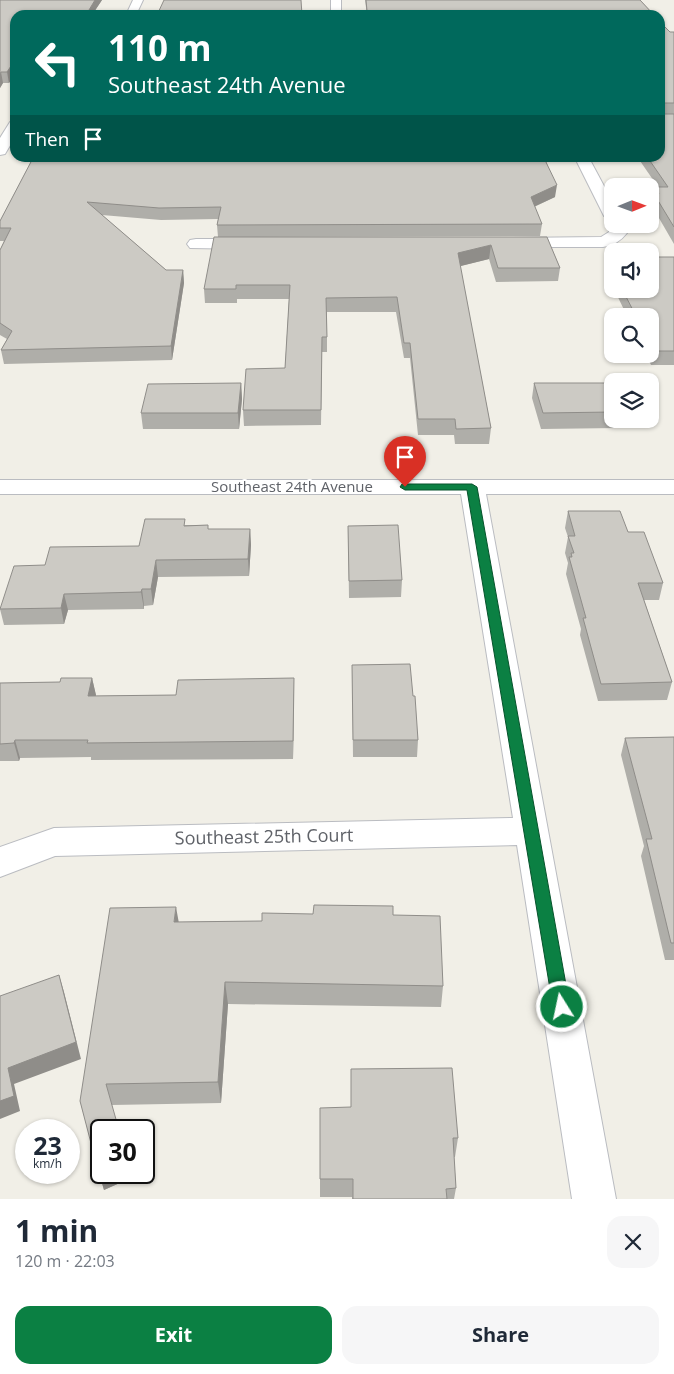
<!DOCTYPE html>
<meta charset="utf-8">
<style>
body{margin:0;font-family:"Open Sans",sans-serif;background:#f6f6f7;color:#1f2937;height:100vh;display:flex;flex-direction:column;font-size:19px;white-space:nowrap}
*{box-sizing:border-box;margin:0}
p{font-size:16px;color:#747a83}
.icon{flex:none;width:28px;height:28px;fill:none;stroke:currentColor;stroke-width:2;stroke-linecap:round;stroke-linejoin:round}
.map{position:relative;height:1199px;overflow:hidden}
.sheet{display:flex;flex-direction:column;background:#fff;flex:1}
.sheet>*{flex:none}
.hud{position:absolute;left:10px;top:10px;width:655px;height:152px;border-radius:15px;box-shadow:0 1px 4px #0004;background:#00695c;color:#fff;overflow:hidden}
.needle{width:32px;rotate:89deg}
.buttons{position:absolute;left:604px;top:178px;display:grid;gap:10px}
.buttons a{display:grid;place-items:center;width:55px;height:55px;border-radius:10px;background:#fff;box-shadow:0 1px 4px #0004;font-size:25px}
.speed{position:absolute;left:15px;top:1119px;display:flex;gap:10px;font-size:25px;font-weight:700;text-align:center}
.speed>*{display:grid;place-content:center;width:65px;height:65px;border-radius:50%;background:#fff;box-shadow:0 1px 4px #0004;line-height:1}
.speed small{font-size:12px;font-weight:400}
.speed .limit{border:2px solid #111;border-radius:8px;background:#fff;color:#111}
.pin{position:absolute;display:grid;place-items:center;width:42px;height:42px;color:#fff;margin:-51px -21px;border-radius:50% 50% 50% 0;rotate:-45deg;box-shadow:0 0 5px #0007}
.pin .icon{rotate:45deg}
.me{position:absolute;width:55px;margin:-28px;rotate:350deg;stroke-linejoin:round;filter:drop-shadow(0 0 4px #0008)}
.turn{display:flex;align-items:center;gap:18px;height:105px;padding:0 15px;font-size:22px}
.turn .icon{width:65px;height:65px;stroke-width:2.5}
.turn b{display:block;font-size:35px;line-height:42px}
.then{display:flex;align-items:center;height:48px;padding:0 15px;background:#0003;gap:10px;font-size:19px}
.round{display:grid;place-items:center;flex:none;width:52px;height:52px;border-radius:15px;background:#f6f6f7}
.headline{display:flex;align-items:center;justify-content:space-between;height:85px;padding:0 15px}
h1{font-size:30px;font-weight:700;line-height:38px}
.button{display:flex;gap:10px;margin-top:auto;padding:10px 15px}
.button a{flex:1;height:58px;border-radius:15px;background:#0b8043;color:#fff;font-size:20px;font-weight:700;line-height:58px;text-align:center}
.button a+a{background:#f6f6f7;color:#1f2937}
.map>svg:first-child{display:block}
.lines{fill:none;stroke-linecap:round;stroke-linejoin:round}
.minor-casing{stroke:#babcc1;stroke-width:2}
.minor{fill:#fff;fill-rule:evenodd}
.wall{fill:#afaea9}
.shaded-wall{fill:#8f8d89}
.building{fill:#cccac4;stroke:#8f8d89}
.route{fill:#0b8043;stroke:#07532c}
.labels{text-anchor:middle;stroke-width:4;stroke-linejoin:round;paint-order:stroke}
.street-label{font-size:15px;fill:#5f6268;stroke:#fff}
.near-street-label{font-size:18px;fill:#5f6268;stroke:#fff}
</style>
<div class="map">
<svg width="674" height="1199" viewBox="0 0 674 1199">
<rect width="100%" height="100%" fill="#f1efe7"/>
<g class="lines">
<defs>
<path id="minor" d="M133,0H143L136,15H126Z
M331,0H341V15H331Z
M15,121V137L5,154L0,155V138L10,122Z
M575,158H589L612,201V224H624L627,233C620,242 613,245 603,247H506L503,243L506,239L512,238L601,237L609,232L608,224L610,220L604,216Z
M196,239H249L255,240L258,244L255,248L249,249L190,248L187,244L190,240Z
M0,480H674V494H486L616,1199H572L517,845L55,856L0,877V847L54,828L513,818L461,494H0Z"/>
</defs>
<!-- minor casing -->
<use href="#minor" class="minor-casing"/>
<!-- minor -->
<use href="#minor" class="minor"/>
</g>
<!-- wall -->
<path class="wall" d="M0,0H102L92,15H15V74L9,83H3L0,88Z
M365,0H640L654,15H367Z
M660,22L670,32H674V244L652,206L653,200L652,199L654,187H658L638,158H660Z
M33,158H556V160H546L555,197L534,207L542,224L540,236L218,237L217,225L218,219L161,220L102,215L166,270H183L184,283L172,360L4,364L1,350L7,339L0,335V250L4,241H0V221Z
M547,237L560,268L558,281L496,282L489,259L460,266L491,428L489,444H455L454,435H418L410,358H404L396,312H327V352H322L321,425L244,426L243,410L285,368L289,299H237V303H205L204,289Z
M612,257V287L604,270L607,258Z
M674,257V365H651L646,354H650V316H627L614,289H650Z
M241,383L242,399L239,429H143L141,413Z
M534,383L612,395V419H618L617,428L541,429L532,398Z
M568,511L628,532L663,583L659,600H644L672,682L667,700L598,701L580,635L581,629L566,574L568,563L565,553L568,537L565,528Z
M185,525H208V529H250L251,545L249,576L158,577L153,605L144,606V609L68,610L64,624L4,625L0,609L45,565L139,546Z
M348,526L402,580L401,597L349,598Z
M352,665L413,696L418,740L417,757H353Z
M92,678L96,696L176,695L294,678V695L293,759L91,760V757L20,758L19,761H0V683L60,682Z
M674,737V960H665L641,856L644,846L621,755L625,738Z
M393,915L443,986L441,1007L228,1004L221,1103L112,1105L101,1172H131L133,1177L104,1190L80,1101L178,922L262,921Z
M320,1108L458,1138L455,1157H454L456,1188L454,1199H352V1197H320Z"/>
<!-- shaded-wall -->
<path class="shaded-wall" d="M95,0H102L92,15H86Z
M13,63L15,74L9,83L7,72Z
M1,72L3,83L0,88V74Z
M557,185L555,197L529,209L531,197Z
M491,245L489,259L457,267L458,253Z
M183,270L184,283L172,360L171,346Z
M241,383L242,399L239,429L238,413Z
M250,529L251,545L249,576L248,559Z
M156,560L158,577L153,605L151,589Z
M142,589L144,606V609L141,592Z
M64,594L68,610L64,624L61,608Z
M92,678L96,695L91,713L88,696Z
M294,678V695L293,759V741Z
M15,740L20,758L19,761L14,743Z
M176,907L180,929L174,922Z
M59,975L64,992L81,1059L14,1084L20,1111L0,1119V1101L8,1068Z
M225,982L228,1004L221,1103L218,1082Z
M101,1169V1172H131L133,1177L104,1190L98,1170Z"/>
<!-- building -->
<path class="building" d="M0,0H95L86,15H15V63H13L7,72H1L0,74Z
M164,0H301L302,15H157Z
M366,0H640L654,15H370V11H367Z
M660,22L670,32H674V103H661V114H674V227L654,194H659L654,187H668L648,158H660Z
M33,158H544L557,185L531,197L542,224L217,225L221,207L159,208L87,202L166,270H183L171,346L1,350L12,331L0,323V250L11,228H0V221Z
M214,237H547L560,268H498L491,245L458,253L491,428L456,429L455,419H418L410,343H404L397,297L326,298L327,337H322L321,410H243L246,369L285,368L290,285H236V289H204Z
M612,257V269L607,258Z
M650,257H674V351H654L650,343V316H636L622,289H650Z
M241,383L238,413H141L148,384Z
M534,383H608L612,395V412L543,413Z
M568,511H620L628,532H644L663,583H638L672,682L601,684L583,618H586L569,557H572L571,553H574L568,536H575Z
M145,519H185L184,526L208,525V529H250L248,559L156,560L151,589H142L141,592L64,594L61,608L0,609L14,566L45,565L50,547L139,546Z
M398,525L402,580L349,581L348,526Z
M410,664L413,696H415L418,740H353L352,665Z
M61,678H92L88,696L176,695L178,680L294,678L293,741L87,743L88,740H15L14,743L0,744V683L60,682Z
M674,737V943H671L646,839H652L625,738Z
M314,905L393,906V915L440,916L443,986L225,982L218,1082L106,1084L119,1130H101V1169L98,1170L80,1101L110,908L176,907L174,922L262,921V913L313,914Z
M59,975L76,1042L8,1068L14,1096L0,1101V996Z
M452,1068L458,1138H453L456,1188L446,1189L447,1199H353V1179H320V1108L351,1107V1069Z"/>
<!-- route -->
<path class="route" d="M402,484H472L477,487L570,1007L567,1012L562,1014L556,1012L553,1007L467,490H405L400,487Z"/>
<g class="labels">
<!-- street labels -->
<g class="street-label">
<text x="292" y="492">Southeast 24th Avenue</text>
</g>
<!-- near-street labels -->
<g class="near-street-label">
<text transform="translate(264 837) rotate(-1)" y="6">Southeast 25th Court</text>
</g>
</g>
</svg>
<div class="buttons">
<a><svg class="needle" viewBox="-14 -14 28 28"><path d="M0-13l5 13h-10z" fill="#e53935"/><path d="M0 13l5-13h-10z" fill="#747a83"/></svg></a>
<a><svg class="icon" aria-label="sound" viewBox="0 0 24 24"><path d="M4 9h4l5-4v14l-5-4H4zM17 9q2 3 0 6"/></svg></a>
<a><svg class="icon" aria-label="search" viewBox="0 0 24 24"><circle cx="10" cy="10" r="6"/><path d="M15 15l6 6"/></svg></a>
<a><svg class="icon" aria-label="layers" viewBox="0 0 24 24"><path d="M12 4l9 5-9 5-9-5zM3 14l9 5 9-5"/></svg></a>
</div>
<div class="speed"><div>23<small>km/h</small></div><div class="limit">30</div></div>
<div class="pin" style="left:405px;top:487px;background:#d93025"><svg class="icon" aria-label="arrive" viewBox="0 0 24 24"><path d="M6 21V4h12l-3 4 3 4H6"/></svg></div>
<svg class="me" style="left:562px;top:1007px" viewBox="-20 -20 40 40"><circle r="17" fill="#0b8043" stroke="#fff" stroke-width="3"/><path d="M0-11L8 9 0 5-8 9z" fill="#fff"/></svg>
<div class="hud">
<div class="turn"><svg class="icon" aria-label="left" viewBox="0 0 24 24"><path d="M17 20v-9H6M10 6l-5 5 5 5"/></svg><div><b>110 m</b>Southeast 24th Avenue</div></div>
<div class="then">Then<svg class="icon" aria-label="arrive" viewBox="0 0 24 24"><path d="M6 21V4h12l-3 4 3 4H6"/></svg></div>
</div>
</div>
<section class="sheet">
<div class="headline"><div><h1>1 min</h1><p>120 m · 22:03</p></div><a class="round"><svg class="icon" aria-label="close" viewBox="0 0 24 24"><path d="M6 6l12 12M18 6L6 18"/></svg></a></div>
<div class="button"><a>Exit</a><a>Share</a></div>
</section>
